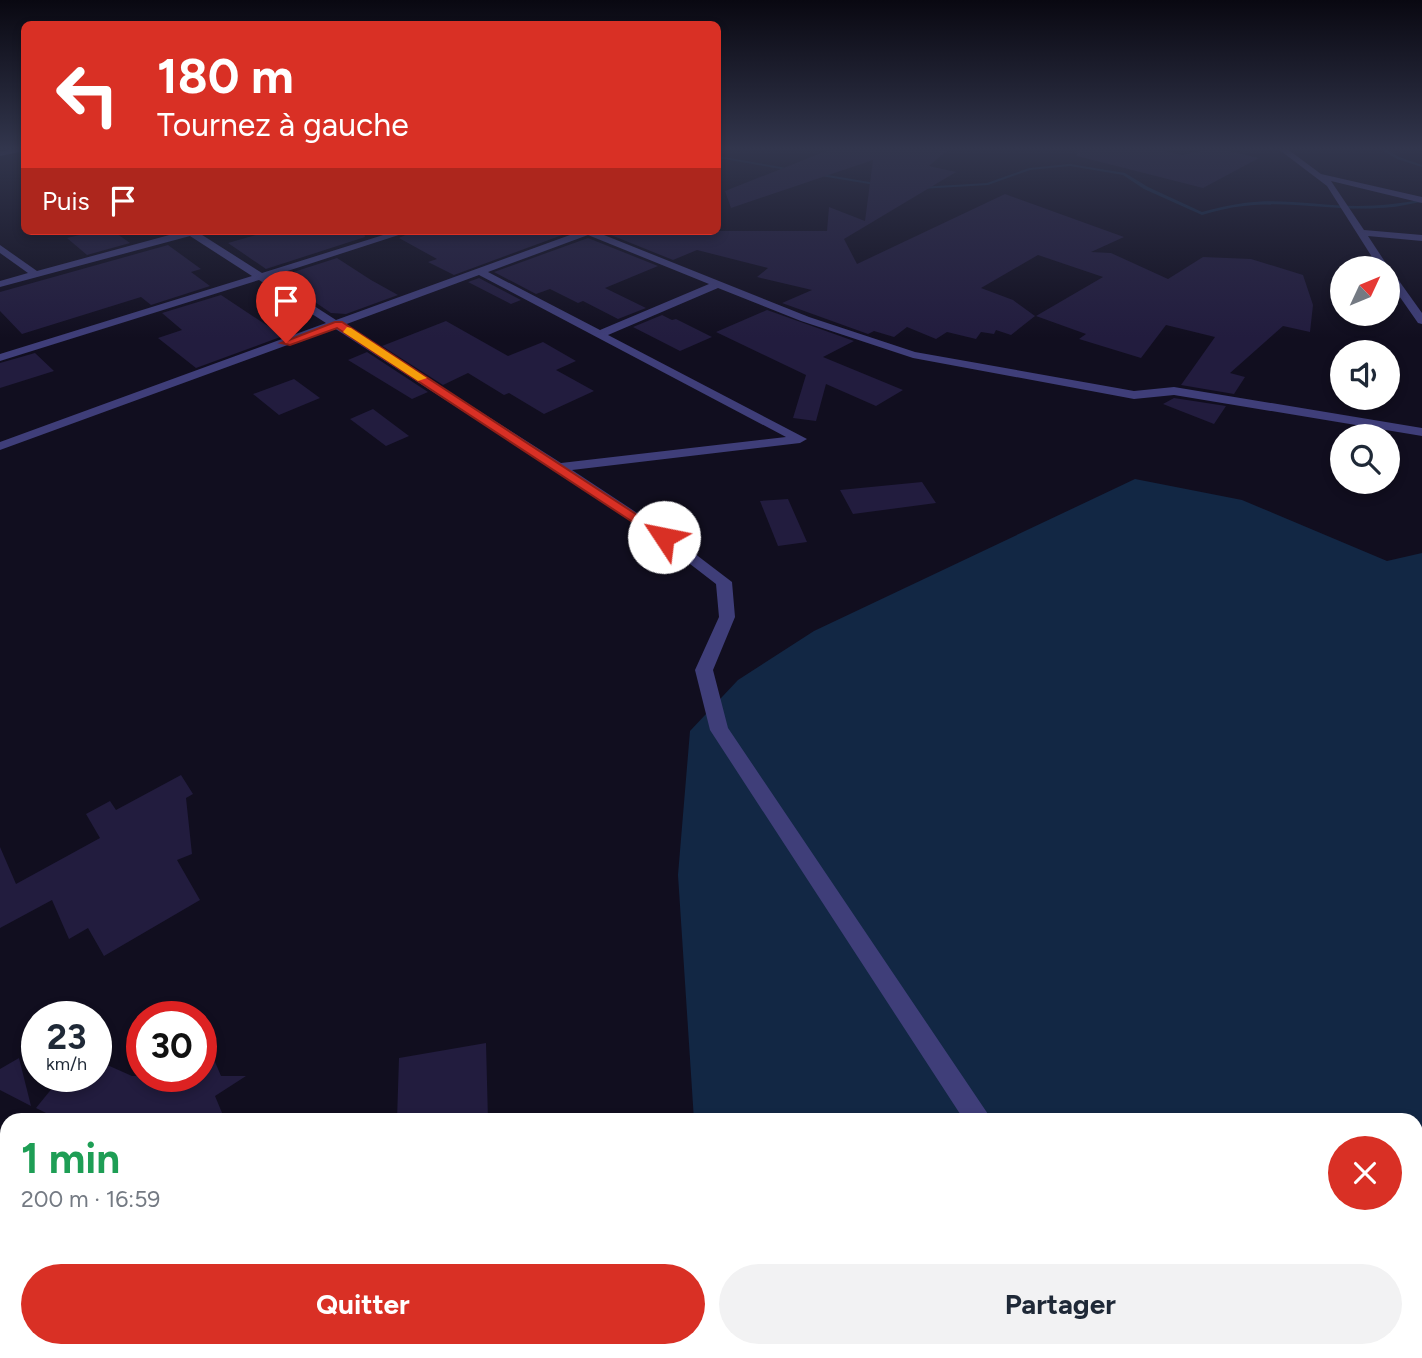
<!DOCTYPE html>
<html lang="fr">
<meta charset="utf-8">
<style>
body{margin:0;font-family:Figtree,sans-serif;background:#f2f2f3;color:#1f2937;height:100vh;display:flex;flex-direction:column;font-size:26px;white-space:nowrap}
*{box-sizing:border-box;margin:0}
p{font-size:23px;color:#747a83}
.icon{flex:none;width:38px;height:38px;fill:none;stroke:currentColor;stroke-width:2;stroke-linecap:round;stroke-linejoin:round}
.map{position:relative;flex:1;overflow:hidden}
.drawer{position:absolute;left:0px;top:1113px;width:1423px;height:245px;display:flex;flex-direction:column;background:#fff;border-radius:21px 21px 0 0;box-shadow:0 4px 10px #0003}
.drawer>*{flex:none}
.banner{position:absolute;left:21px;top:21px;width:700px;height:214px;border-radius:10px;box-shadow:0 4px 10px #0003;background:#d93025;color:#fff;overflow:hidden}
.needle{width:46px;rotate:46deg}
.tools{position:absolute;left:1330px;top:256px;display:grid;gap:14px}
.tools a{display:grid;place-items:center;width:70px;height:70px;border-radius:50%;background:#fff;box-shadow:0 4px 10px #0003;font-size:35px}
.speed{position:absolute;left:21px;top:1001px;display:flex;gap:14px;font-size:35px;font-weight:700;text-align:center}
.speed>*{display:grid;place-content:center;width:91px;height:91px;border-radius:50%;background:#fff;box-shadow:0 4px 10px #0003;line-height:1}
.speed small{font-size:18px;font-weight:400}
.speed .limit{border:10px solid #d22;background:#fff;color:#111}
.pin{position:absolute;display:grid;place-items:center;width:60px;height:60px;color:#fff;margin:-72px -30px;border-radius:50% 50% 50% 0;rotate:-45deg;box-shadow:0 0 7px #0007}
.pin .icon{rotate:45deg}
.me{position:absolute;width:77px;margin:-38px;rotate:304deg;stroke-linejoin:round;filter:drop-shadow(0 0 5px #0008)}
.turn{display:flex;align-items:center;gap:24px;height:147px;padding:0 21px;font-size:32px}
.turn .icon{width:91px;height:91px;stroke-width:2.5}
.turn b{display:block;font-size:49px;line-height:60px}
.then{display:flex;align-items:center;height:66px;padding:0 21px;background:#0003;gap:14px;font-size:26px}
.round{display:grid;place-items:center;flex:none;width:74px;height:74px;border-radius:37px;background:#f2f2f3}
.overview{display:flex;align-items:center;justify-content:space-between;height:119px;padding:0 21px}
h1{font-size:42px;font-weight:700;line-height:52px;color:#1e9e55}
.primary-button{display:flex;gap:14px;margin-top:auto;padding:14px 21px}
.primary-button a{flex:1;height:80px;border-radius:42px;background:#d93025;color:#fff;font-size:28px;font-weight:700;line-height:80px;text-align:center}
.primary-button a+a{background:#f2f2f3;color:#1f2937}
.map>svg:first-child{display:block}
.water{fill:#122744}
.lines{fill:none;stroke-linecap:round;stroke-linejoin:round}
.stream{fill:#122744;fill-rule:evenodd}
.building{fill:#221c3e}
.minor{fill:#3f3e79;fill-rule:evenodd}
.route{fill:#d93025;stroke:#8d1f18;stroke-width:2}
.slow{fill:#f59e0b}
</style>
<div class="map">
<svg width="1422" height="1358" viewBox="0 0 1422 1358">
<rect width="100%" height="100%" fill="#110e1f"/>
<!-- water -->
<path class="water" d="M1135,479L1242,500L1387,561L1422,553V1358H1142L1097,1351H1416V1120H694L678,875L690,731L738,680L814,631Z"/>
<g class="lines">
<!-- stream -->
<path class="stream" d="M1379,148H1384L1399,157L1422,165V167L1397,159Z
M718,156L792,169L794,170L792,171L718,158Z
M1070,164L1125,173L1148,187L1202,212C1216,208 1230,205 1244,203C1282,198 1320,206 1358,206C1380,206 1400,203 1422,200V202C1408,204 1394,208 1379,208C1334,211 1289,200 1244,206C1230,207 1216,211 1202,215L1144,189L1123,175L1070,166L1030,170L988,185L920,189L918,188L920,187L987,183L1029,168Z
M816,173L881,184L883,185L881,186L815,175Z"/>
</g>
<!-- building -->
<path class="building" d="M834,148H950L929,166L956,172L844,239L857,264L1005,194L1124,237L1091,252L1111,253L1168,279L1203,257L1251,259L1303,275L1313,305L1310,332L1283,326L1230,373L1245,377L1234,394L1181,385L1215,337L1166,325L1141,358L1079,339L1086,334L1036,316L1103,277L1038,255L981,288L1013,300L1035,316L1011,335L996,330L994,334L981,332L976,339L947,332L936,339L907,327L894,337L874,331L868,334L782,303L812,290L757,277L768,268L697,250L673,260L601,231H827L829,207L865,221L873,160L731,208L725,191Z
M1078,148H1150L1182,155L1215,148L1259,158L1203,188L1077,156Z
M96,231H113L130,243L87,255L67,238Z
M270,231H364L365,237L266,269L228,243Z
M414,231H573L454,275L428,262L437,259L399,238Z
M588,238L658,266L605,288L646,308L618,319L583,301L578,303L550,289L536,294L494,272Z
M168,245L201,269L191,272L210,286L151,305L141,297L22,334L0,311V292Z
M337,258L371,280L398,295L346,314L331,313L278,277Z
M479,278L521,300L511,304L468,282Z
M221,295L283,336L196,368L158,338L182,330L162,313Z
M767,310L854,341L823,357L903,390L876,406L826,384L816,421L793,418L806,375L716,332Z
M662,315L672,320L676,319L712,337L680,351L633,327Z
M446,321L508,356L543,342L576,361L556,370L594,391L544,414L509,393L504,395L468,373L443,385L382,346Z
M367,352L428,392L412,399L348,360Z
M35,353L54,371L0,388V363Z
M294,379L320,398L279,415L253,394Z
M1174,398L1226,406L1214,424L1163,404Z
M373,409L409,436L386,446L350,419Z
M922,482L936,503L853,514L840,490Z
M788,499L807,542L778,546L760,501Z
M181,775L193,794L186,798L192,854L177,860L200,900L104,956L88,928L69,939L52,900L0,928V847L16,884L100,838L86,814L110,801L116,810Z
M201,1029L221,1076H246L215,1096L225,1120H60L36,1108L62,1076H96V1060L132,1076H201Z
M486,1043L488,1120H397L399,1058Z
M19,1058L31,1106L0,1090V1069Z"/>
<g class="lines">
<!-- minor -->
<path class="minor" d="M17,148H24V151L0,156V152Z
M1277,148H1286L1321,174L1422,197V203L1331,181L1364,230L1422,235V241L1368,236L1389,268H1379L1327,186Z
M184,231H201L199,233L262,273L396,231H411L269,277L336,320L581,231H594L809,317L915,352L1134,391L1174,387L1422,428V436L1174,395L1134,399L913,358L801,321L718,288L608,335L807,439L800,443L572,470L669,534L732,582L735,617L713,670L728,728L992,1120H964L710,730L695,670L719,617L716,584L659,540L554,470L334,328L0,450V442L326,323L259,280L0,361V354L252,276L190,236L0,287V281L28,273L0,253V245L37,271ZM588,235L709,284L600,330L488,272ZM479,275L786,437L561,463L344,325Z
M1388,270L1392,271L1422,313V324L1418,323L1388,280Z
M202,1351H239L236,1358H199Z
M1108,1351H1140L1143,1358H1111Z"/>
</g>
<!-- sky -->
<linearGradient id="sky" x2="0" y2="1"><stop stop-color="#090811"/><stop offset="0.44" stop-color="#32364d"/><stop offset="1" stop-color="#32364d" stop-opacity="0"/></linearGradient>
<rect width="1422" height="338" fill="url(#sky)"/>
<!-- route -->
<path class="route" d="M335,322H342L671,537L660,540L337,328L290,345L281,343Z"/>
<!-- slow -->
<path class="slow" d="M347,327L351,328L427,378L418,381L343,332Z"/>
</svg>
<div class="tools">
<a><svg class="needle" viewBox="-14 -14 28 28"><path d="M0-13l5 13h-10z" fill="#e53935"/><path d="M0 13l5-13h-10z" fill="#747a83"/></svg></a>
<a><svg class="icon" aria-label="sound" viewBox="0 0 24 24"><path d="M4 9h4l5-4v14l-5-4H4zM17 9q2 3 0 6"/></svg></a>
<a><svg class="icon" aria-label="search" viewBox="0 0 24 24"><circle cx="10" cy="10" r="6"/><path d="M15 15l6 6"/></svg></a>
</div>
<div class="speed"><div>23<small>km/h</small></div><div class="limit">30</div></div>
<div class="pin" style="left:286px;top:343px;background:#d93025"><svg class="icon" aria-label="arrive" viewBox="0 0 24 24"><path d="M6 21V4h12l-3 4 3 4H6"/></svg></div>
<svg class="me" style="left:664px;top:537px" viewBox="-20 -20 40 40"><circle r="19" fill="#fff"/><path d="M0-13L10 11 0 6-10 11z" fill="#d93025"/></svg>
<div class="banner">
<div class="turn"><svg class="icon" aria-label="left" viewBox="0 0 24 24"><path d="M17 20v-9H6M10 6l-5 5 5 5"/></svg><div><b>180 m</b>Tournez à gauche</div></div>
<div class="then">Puis<svg class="icon" aria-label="arrive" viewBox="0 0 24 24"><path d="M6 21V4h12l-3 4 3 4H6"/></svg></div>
</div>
<section class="drawer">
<div class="overview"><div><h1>1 min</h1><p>200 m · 16:59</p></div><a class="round" style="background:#d93025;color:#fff"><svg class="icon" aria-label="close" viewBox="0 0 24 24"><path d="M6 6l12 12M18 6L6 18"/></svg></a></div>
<div class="primary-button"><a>Quitter</a><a>Partager</a></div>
</section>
</div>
